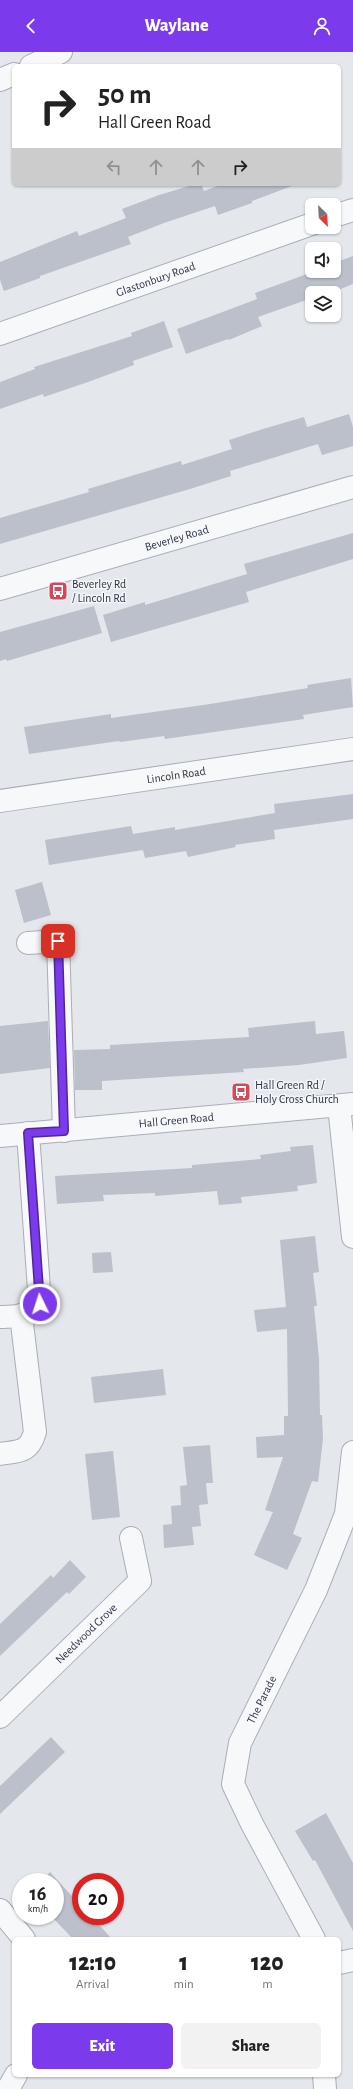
<!DOCTYPE html>
<style>
body{margin:0;font-family:"Alegreya Sans",sans-serif;background:#f2f2f2;color:#222;height:100vh;display:flex;flex-direction:column;font-size:15px;white-space:nowrap}
*{box-sizing:border-box;margin:0}
p{font-size:13px;color:#767676}
.icon{flex:none;width:22px;height:22px;fill:none;stroke:currentColor;stroke-width:2;stroke-linecap:round;stroke-linejoin:round}
.map{position:relative;flex:1;overflow:hidden}
.sheet{position:absolute;left:12px;top:1885px;width:329px;height:140px;display:flex;flex-direction:column;background:#fff;border-radius:6px;box-shadow:0 1px 3px #0004}
.sheet>*{flex:none}
.banner{position:absolute;left:12px;top:12px;width:329px;height:122px;border-radius:6px;box-shadow:0 1px 3px #0004;background:#fff;color:#222;overflow:hidden}
.needle{width:26px;rotate:156deg}
.fabs{position:absolute;left:305px;top:146px;display:grid;gap:8px}
.fabs a{display:grid;place-items:center;width:36px;height:36px;border-radius:6px;background:#fff;box-shadow:0 1px 3px #0004;font-size:20px}
.speed{position:absolute;left:12px;top:1821px;display:flex;gap:8px;font-size:20px;font-weight:700;text-align:center}
.speed>*{display:grid;place-content:center;width:52px;height:52px;border-radius:50%;background:#fff;box-shadow:0 1px 3px #0004;line-height:1}
.speed small{font-size:10px;font-weight:400}
.speed .limit{border:6px solid #d22;background:#fff;color:#111}
.pin{position:absolute;display:grid;place-items:center;width:34px;height:34px;color:#fff;margin:-17px;border-radius:8px;box-shadow:0 2px 6px #0006}
.me{position:absolute;width:44px;margin:-22px;rotate:356deg;stroke-linejoin:round;filter:drop-shadow(0 0 3px #0008)}
.turn{display:flex;align-items:center;gap:14px;height:84px;padding:0 20px;font-size:18px}
.turn .icon{width:52px;height:52px;stroke-width:2.5}
.turn b{display:block;font-size:28px;line-height:34px}
.lanes{display:flex;align-items:center;height:38px;padding:0 20px;background:#0003;justify-content:center;gap:20px;direction:ltr}
.lanes .off{opacity:.35}
.eta{display:flex;justify-content:space-evenly;align-items:center;height:68px;text-align:center}
.eta b{font-size:24px;font-weight:800;line-height:28px}
.button{display:flex;gap:8px;margin-top:auto;padding:8px 20px}
.button a{flex:1;height:46px;border-radius:6px;background:#7c3aed;color:#fff;font-size:16px;font-weight:800;line-height:46px;text-align:center}
.button a+a{background:#f2f2f2;color:#222}
header{display:flex;justify-content:space-between;align-items:center;height:52px;padding:0 20px;background:#7c3aed;color:#fff;font-size:18px;font-weight:800}
.map>svg:first-child{display:block}
.building{fill:#bbc0ca}
.lines{fill:none;stroke-linecap:round;stroke-linejoin:round}
.minor-casing{stroke:#a9aeb7;stroke-width:24}
.minor{stroke:#f7f8fa;stroke-width:22}
.route-casing{stroke:#51269a;stroke-width:10}
.route{stroke:#7c3aed;stroke-width:7}
.labels{text-anchor:middle;stroke-width:3;stroke-linejoin:round;paint-order:stroke}
.street-label{font-size:12px;fill:#2b3445;stroke:#f4f6f9}
.poi-label{font-size:12px;fill:#2b3445;stroke:#f4f6f9;text-anchor:start}
</style>
<header><svg class="icon" aria-label="back" viewBox="0 0 24 24"><path d="M15 5l-7 7 7 7"/></svg>Waylane<svg class="icon" aria-label="person" viewBox="0 0 24 24"><circle cx="12" cy="8" r="4"/><path d="M4 21q1-7 8-7t8 7"/></svg></header>
<div class="map">
<svg width="353" height="2037" viewBox="0 0 353 2037">
<rect width="100%" height="100%" fill="#e4e7ec"/>
<!-- building -->
<path class="building" d="M196,132H201L204,139L223,132H292V134L252,149V151L218,163L215,154L164,171L128,185L131,192L40,224V226L4,239L0,228V210L77,179L79,184L126,166L122,157L159,143Z
M353,204V232L331,241H312V246L258,265L262,274L229,288L228,287L186,302L177,277L257,247L255,241L315,219H334V211Z
M164,269L173,295L133,309L134,313L88,330L44,345L43,342L0,357V330L35,317L34,315L132,284L131,281Z
M349,362L353,375V394L322,403L318,392L230,419L231,424L190,437L0,492V466L89,440L88,437L181,409L182,413L232,397L229,388L263,377L304,365L307,375Z
M353,481V507L246,540L249,550L111,590L103,563L145,550V553L247,522L244,512Z
M94,554L102,581L7,609L6,607L0,609V580Z
M351,626L353,655L303,663L304,667L165,687L164,684L120,690L119,689L29,702L24,675L111,662V666L210,652L308,636L307,633Z
M353,742V767L274,778L275,787L235,793L236,795L188,805L186,799L145,806L143,798L49,813L45,788L131,774L133,782L175,775V778L275,761L274,752Z
M42,830L51,863L24,871L15,838Z
M48,969L50,1016L0,1022V974Z
M315,969L316,982L344,979L347,1006L299,1013L243,1017L244,1020L102,1029V1038H75L74,998L110,997V993L249,985L248,976Z
M313,1093L317,1131L297,1134L298,1139L241,1145L242,1151L219,1153L217,1139L155,1144V1141L103,1143L104,1149L57,1152L55,1124L192,1116V1113L261,1107L260,1103L291,1099L290,1095Z
M315,1184L319,1220L313,1221L317,1254H314L319,1307L320,1363H322L323,1387L318,1430L312,1429L293,1482L302,1486L287,1518L254,1503L273,1460L265,1458L283,1405L257,1406L256,1385L284,1383V1364H288L287,1277L257,1280L254,1258L286,1255L280,1188Z
M111,1200L113,1220L93,1221L92,1201Z
M163,1317L166,1343L94,1351L91,1325Z
M210,1393L213,1431H206L208,1452L199,1453L201,1474L192,1475L194,1493L164,1496L163,1473L172,1472L171,1454L181,1453L180,1434L187,1433L183,1395Z
M113,1399L120,1465L92,1468L85,1402Z
M70,1508L86,1525L69,1542L67,1540L0,1604V1572L51,1523L53,1526Z
M51,1685L65,1700L0,1762V1734Z
M326,1761L353,1811V1879L315,1808L313,1809L295,1779Z
M50,1820L81,1854V1864H91L112,1887H73L51,1864H55V1830H40Z"/>
<g class="lines">
<defs>
<g id="minor">
<path d="M31,14L61,0"/>
<path d="M0,28L14,22"/>
<path d="M334,164L353,158"/>
<path id="s1" d="M0,282L312,172"/>
<path id="s2" d="M0,537L353,435"/>
<path id="s3" d="M0,749L353,697"/>
<path d="M28,891L58,889L64,1079"/>
<path d="M339,1054L353,1185"/>
<path id="s4" d="M0,1084L353,1052"/>
<path d="M0,1265C14,1264 34,1266 40,1252L28,1081"/>
<path d="M0,1402C19,1399 29,1401 35,1380L21,1263"/>
<path id="s5" d="M0,1665L140,1529L131,1486"/>
<path d="M0,1858L24,1887"/>
<path id="s6" d="M314,1887L252,1772L233,1732L240,1691L316,1538L346,1462L353,1400"/>
<path d="M339,1911L353,1908"/>
<path d="M324,2023L325,2037"/>
<path d="M8,2037L16,2023"/>
</g>
</defs>
<!-- minor casing -->
<use href="#minor" class="minor-casing"/>
<!-- minor -->
<use href="#minor" class="minor"/>
</g>
<g class="lines">
<defs>
<path id="route" d="M40,1252L28,1081L64,1079L58,889"/>
</defs>
<!-- route casing -->
<use href="#route" class="route-casing"/>
<!-- route -->
<use href="#route" class="route"/>
</g>
<!-- icons -->
<defs>
<symbol id="bus-square" viewBox="-11 -11 22 22"><rect x="-9" y="-9" width="18" height="18" rx="4" fill="#d1495b" stroke="#f4f6f9"/><path d="M-5-6H5V4H4V6H2V4H-2V6H-4V4H-5ZM-3.5-4V0h7V-4ZM-3.5 1.2v1.5H-2V1.2ZM2 1.2v1.5H3.5V1.2Z" fill="#fff"/></symbol>
</defs>
<g fill-rule="evenodd">
<use href="#bus-square" x="47" y="528" width="22" height="22"/>
<use href="#bus-square" x="230" y="1029" width="22" height="22"/>
</g>
<g class="labels">
<!-- street labels -->
<g class="street-label">
<text dy="4" stroke="none"><textPath href="#s1" startOffset="165">Glastonbury Road</textPath></text>
<text dy="4" stroke="none"><textPath href="#s2" startOffset="184">Beverley Road</textPath></text>
<text dy="4" stroke="none"><textPath href="#s3" startOffset="178">Lincoln Road</textPath></text>
<text dy="4" stroke="none"><textPath href="#s4" startOffset="177">Hall Green Road</textPath></text>
<text dy="4" stroke="none"><textPath href="#s5" startOffset="120">Needwood Grove</textPath></text>
<text dy="4" stroke="none"><textPath href="#s6" startOffset="265">The Parade</textPath></text>
</g>
<!-- poi labels -->
<g class="poi-label">
<text x="72" y="536">Beverley Rd<tspan x="72" dy="14">/ Lincoln Rd</tspan></text>
<text x="255" y="1037">Hall Green Rd /<tspan x="255" dy="14">Holy Cross Church</tspan></text>
</g>
</g>
</svg>
<div class="fabs">
<a><svg class="needle" viewBox="-14 -14 28 28"><path d="M0-13l5 13h-10z" fill="#e53935"/><path d="M0 13l5-13h-10z" fill="#767676"/></svg></a>
<a><svg class="icon" aria-label="sound" viewBox="0 0 24 24"><path d="M4 9h4l5-4v14l-5-4H4zM17 9q2 3 0 6"/></svg></a>
<a><svg class="icon" aria-label="layers" viewBox="0 0 24 24"><path d="M12 4l9 5-9 5-9-5zM3 14l9 5 9-5"/></svg></a>
</div>
<div class="speed"><div>16<small>km/h</small></div><div class="limit">20</div></div>
<div class="pin" style="left:58px;top:889px;background:#d93025"><svg class="icon" aria-label="arrive" viewBox="0 0 24 24"><path d="M6 21V4h12l-3 4 3 4H6"/></svg></div>
<svg class="me" style="left:40px;top:1252px" viewBox="-20 -20 40 40"><circle r="17" fill="#7c3aed" stroke="#fff" stroke-width="3"/><path d="M0-11L8 9 0 5-8 9z" fill="#fff"/></svg>
<div class="banner">
<div class="turn"><svg class="icon" aria-label="right" viewBox="0 0 24 24"><path d="M7 20v-9h11M14 6l5 5-5 5"/></svg><div><b>50 m</b>Hall Green Road</div></div>
<div class="lanes"><svg class="icon off" aria-label="left" viewBox="0 0 24 24"><path d="M17 20v-9H6M10 6l-5 5 5 5"/></svg><svg class="icon off" aria-label="ahead" viewBox="0 0 24 24"><path d="M12 20V5M6 11l6-6 6 6"/></svg><svg class="icon off" aria-label="ahead" viewBox="0 0 24 24"><path d="M12 20V5M6 11l6-6 6 6"/></svg><svg class="icon" aria-label="right" viewBox="0 0 24 24"><path d="M7 20v-9h11M14 6l5 5-5 5"/></svg></div>
</div>
<section class="sheet">
<div class="eta">
<div><b>12:10</b><p>Arrival</p></div>
<div><b>1</b><p>min</p></div>
<div><b>120</b><p>m</p></div>
</div>
<div class="button"><a>Exit</a><a>Share</a></div>
</section>
</div>
